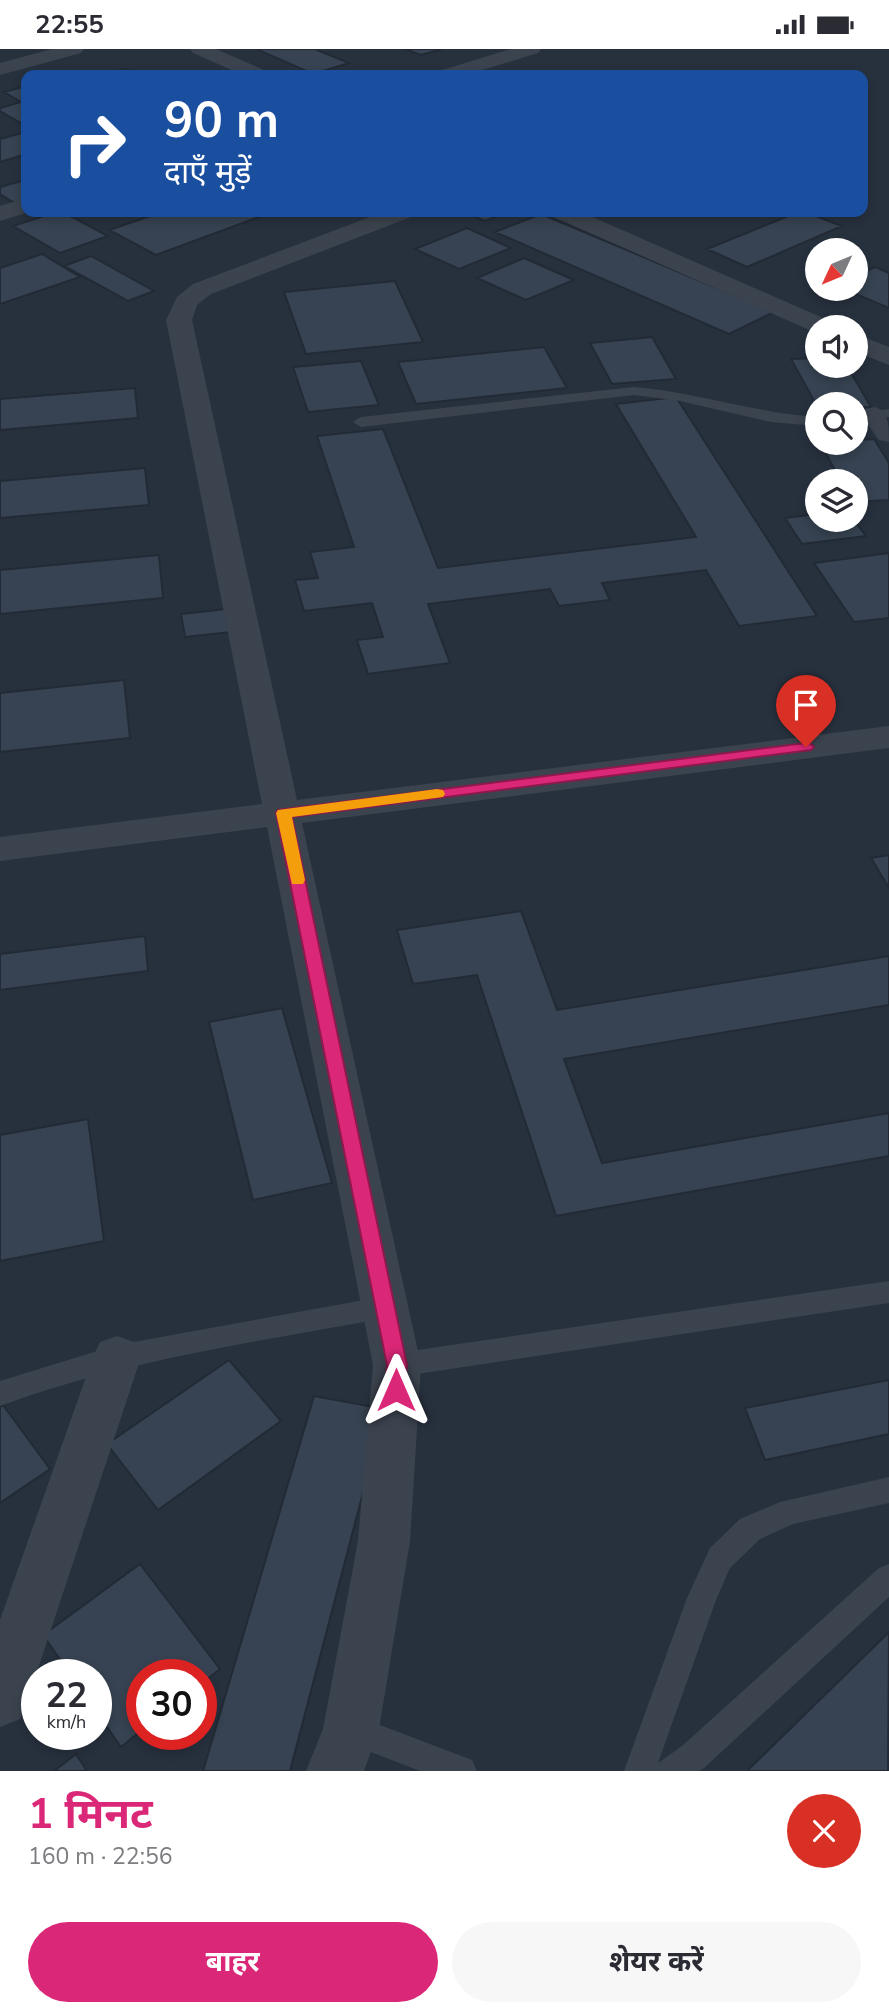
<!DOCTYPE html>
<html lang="hi">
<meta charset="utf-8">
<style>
body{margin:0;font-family:"Nunito Sans","Noto Sans Devanagari",sans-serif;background:#f7f7f7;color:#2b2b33;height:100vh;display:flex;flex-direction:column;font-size:26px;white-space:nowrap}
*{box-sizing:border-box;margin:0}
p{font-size:23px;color:#7c7c81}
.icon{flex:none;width:38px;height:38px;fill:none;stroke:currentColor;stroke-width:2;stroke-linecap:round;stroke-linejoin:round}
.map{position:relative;height:1722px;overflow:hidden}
.drawer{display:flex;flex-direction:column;background:#fff;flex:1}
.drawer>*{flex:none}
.guide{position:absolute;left:21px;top:21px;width:847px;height:147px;border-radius:14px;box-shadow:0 4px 10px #0003;background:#1a4fa0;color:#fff;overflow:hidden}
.needle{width:46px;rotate:226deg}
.controls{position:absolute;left:805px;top:189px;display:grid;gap:14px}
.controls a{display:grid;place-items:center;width:63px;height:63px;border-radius:50%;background:#fff;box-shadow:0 4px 10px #0003;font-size:35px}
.speed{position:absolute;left:21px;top:1610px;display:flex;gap:14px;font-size:35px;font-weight:700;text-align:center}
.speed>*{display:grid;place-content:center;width:91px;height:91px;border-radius:50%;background:#fff;box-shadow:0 4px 10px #0003;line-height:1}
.speed small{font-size:18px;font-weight:400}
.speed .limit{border:10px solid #d22;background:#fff;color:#111}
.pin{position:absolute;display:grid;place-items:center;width:60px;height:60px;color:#fff;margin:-72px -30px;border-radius:50% 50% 50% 0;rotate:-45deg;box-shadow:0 0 7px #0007}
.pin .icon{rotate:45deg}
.me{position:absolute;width:77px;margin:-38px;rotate:0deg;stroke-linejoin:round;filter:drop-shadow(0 0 5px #0008)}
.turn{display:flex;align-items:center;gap:24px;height:147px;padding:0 28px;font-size:32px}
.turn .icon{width:91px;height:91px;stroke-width:2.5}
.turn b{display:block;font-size:49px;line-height:60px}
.round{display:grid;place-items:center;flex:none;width:74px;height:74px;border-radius:37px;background:#f7f7f7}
.overview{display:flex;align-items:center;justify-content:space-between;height:119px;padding:0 28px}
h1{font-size:42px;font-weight:700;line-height:52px;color:#db2777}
.button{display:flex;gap:14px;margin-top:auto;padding:14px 28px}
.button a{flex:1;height:80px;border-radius:42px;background:#db2777;color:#fff;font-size:28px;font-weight:700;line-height:80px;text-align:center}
.button a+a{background:#f7f7f7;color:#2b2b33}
.status{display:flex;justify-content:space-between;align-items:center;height:49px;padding:0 35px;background:#fff;direction:ltr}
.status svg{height:19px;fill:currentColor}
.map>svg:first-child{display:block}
.building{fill:#374352;stroke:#222a35;stroke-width:2}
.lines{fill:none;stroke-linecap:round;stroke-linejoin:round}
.lane{fill:#3b434e;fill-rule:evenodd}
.street{fill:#3b434e;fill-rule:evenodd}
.route{fill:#db2777;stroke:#8e194d;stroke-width:2}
.slow{fill:#f59e0b}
</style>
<div class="status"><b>22:55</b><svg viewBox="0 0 49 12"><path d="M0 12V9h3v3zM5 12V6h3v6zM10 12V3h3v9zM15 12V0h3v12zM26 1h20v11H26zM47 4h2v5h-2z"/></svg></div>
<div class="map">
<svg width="889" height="1722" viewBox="0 0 889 1722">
<rect width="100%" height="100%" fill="#27313e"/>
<!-- building -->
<path class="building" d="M256,0H315L349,14L313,25Z
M405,0H442L421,6Z
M125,20L147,26H101Z
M26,37V77L0,62V59L21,53L4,43Z
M26,83V105L0,113V90Z
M25,131L26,151L16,155L0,145V138Z
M56,163H63L108,187L60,204L13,177Z
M162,163H267L270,164L156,206L109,181Z
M463,163H509L485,172Z
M798,163H805L842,177L747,218L707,200Z
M541,165L774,263L729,285L495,183Z
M467,179L511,199L459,220L415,200Z
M42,205L80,228L0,255V219Z
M91,207L154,242L128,252L64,217Z
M524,209L574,231L526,251L477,229Z
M875,218L889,224V259L844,240H856V227Z
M395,232L423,293L306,305L284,243Z
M652,288L676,330L612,335L590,294Z
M544,298L567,339L416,355L398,313Z
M817,309V317H847L871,358H856V355L817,357L791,310Z
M361,312L379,356L308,363L293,318Z
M135,339L138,369L0,381V350Z
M676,348L817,567L739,577L706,521L602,534L610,551L559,557L550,540L428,555L450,614L368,625L357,591L383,588L372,554L304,562L295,531L318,529L310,503L354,498L317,387L383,380L438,519L696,488L616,355Z
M874,390L889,414V451L856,453V432H841L820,394H856V391Z
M145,419L149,456L0,469V432Z
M817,465V471H854L866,487L802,495L785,469Z
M889,504V569L854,573L814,514Z
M159,506L163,549L0,565V521Z
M226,560L231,583L185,588L181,565Z
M124,631L130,689L0,703V644Z
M889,806V839L871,809Z
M521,862L557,961L889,907V956L564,1010L602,1114L889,1064V1107L556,1167L477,926L413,935L397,881Z
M145,887L148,922L0,941V905Z
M282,959L332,1134L253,1151L209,973Z
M88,1070L104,1192L0,1212V1086Z
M229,1311L281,1372L158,1461L107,1395Z
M889,1331V1385L765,1411L745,1359Z
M314,1347L385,1360L290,1722H203Z
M3,1356L50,1420L0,1454V1358Z
M140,1515L220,1620L201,1635V1626H142V1681L121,1698L96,1662V1626H71L43,1586Z
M889,1583L888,1722H747Z
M76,1705L87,1722H54Z"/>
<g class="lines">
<!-- lane -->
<path class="lane" d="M634,338C696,343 755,364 817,368V377L771,373L680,352L634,346L361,378L353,373L361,368Z
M889,360V368L856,373V365Z
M889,1232V1254L397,1328L388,1324L384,1316L388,1308L397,1304Z
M386,1247L395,1250L399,1258L395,1266L386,1269C256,1293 124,1311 0,1357V1332L117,1296Z
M889,1428V1454L793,1475L760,1490L730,1519L716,1551L658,1714L682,1697L879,1519L889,1515V1548L704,1719L699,1722H624L687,1549L710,1499L740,1470L780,1453Z
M351,1665L472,1711L477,1722H420L340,1691L336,1680L340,1669Z"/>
<!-- street -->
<path class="street" d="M52,0H84L81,4L0,26V14Z
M190,0H216L266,22L269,26H243L193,4Z
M511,0H541L538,4L466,26H436L439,22Z
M26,149V163H29L0,172V157Z
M383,163H414L411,168L211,245L197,256L192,271L297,751L889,677V699L302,774L421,1316L410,1492L379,1680L364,1722H306L323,1680L358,1492L373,1316L267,778L0,812V788L262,755L166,271L177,248L193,235Z
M551,163H581L832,273L836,278H817V284L814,283L554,168Z
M856,285L889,298V316L856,303Z
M875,358C889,362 889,377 889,393L879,391L861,366L865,360Z
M117,1287L134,1293L141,1308L28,1650L20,1670L0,1678V1571L93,1308L100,1293Z"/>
</g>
<!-- route -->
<path class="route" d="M806,694L811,695L814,698L811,701L292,768L407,1316L403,1348L396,1350L388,1348L385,1341L387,1316L276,764L278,761Z"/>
<!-- slow -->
<path class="slow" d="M437,740L443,741L445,745L443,748L292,768L305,831L303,835H292L276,764L278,761Z"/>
</svg>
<div class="controls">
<a><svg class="needle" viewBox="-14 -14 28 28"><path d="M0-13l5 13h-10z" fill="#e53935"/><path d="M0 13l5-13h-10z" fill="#7c7c81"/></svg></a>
<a><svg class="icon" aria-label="sound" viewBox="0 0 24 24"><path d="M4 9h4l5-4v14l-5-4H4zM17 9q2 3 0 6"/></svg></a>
<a><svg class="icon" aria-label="search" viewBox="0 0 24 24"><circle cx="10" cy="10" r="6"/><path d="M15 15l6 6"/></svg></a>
<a><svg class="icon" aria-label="layers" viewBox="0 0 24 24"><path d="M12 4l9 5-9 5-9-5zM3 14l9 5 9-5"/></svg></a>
</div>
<div class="speed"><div>22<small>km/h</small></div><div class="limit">30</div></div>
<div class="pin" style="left:806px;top:698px;background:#d93025"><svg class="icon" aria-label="arrive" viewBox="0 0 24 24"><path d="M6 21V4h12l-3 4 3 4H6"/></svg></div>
<svg class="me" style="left:396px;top:1341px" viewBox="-20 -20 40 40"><path d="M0-17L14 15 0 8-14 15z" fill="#db2777" stroke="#fff" stroke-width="4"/></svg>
<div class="guide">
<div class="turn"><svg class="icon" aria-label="right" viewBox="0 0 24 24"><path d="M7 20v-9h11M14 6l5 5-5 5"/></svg><div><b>90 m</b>दाएँ मुड़ें</div></div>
</div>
</div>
<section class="drawer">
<div class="overview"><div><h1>1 मिनट</h1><p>160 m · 22:56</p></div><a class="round" style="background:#d93025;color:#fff"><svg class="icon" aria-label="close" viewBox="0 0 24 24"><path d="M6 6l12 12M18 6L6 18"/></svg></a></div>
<div class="button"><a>बाहर</a><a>शेयर करें</a></div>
</section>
